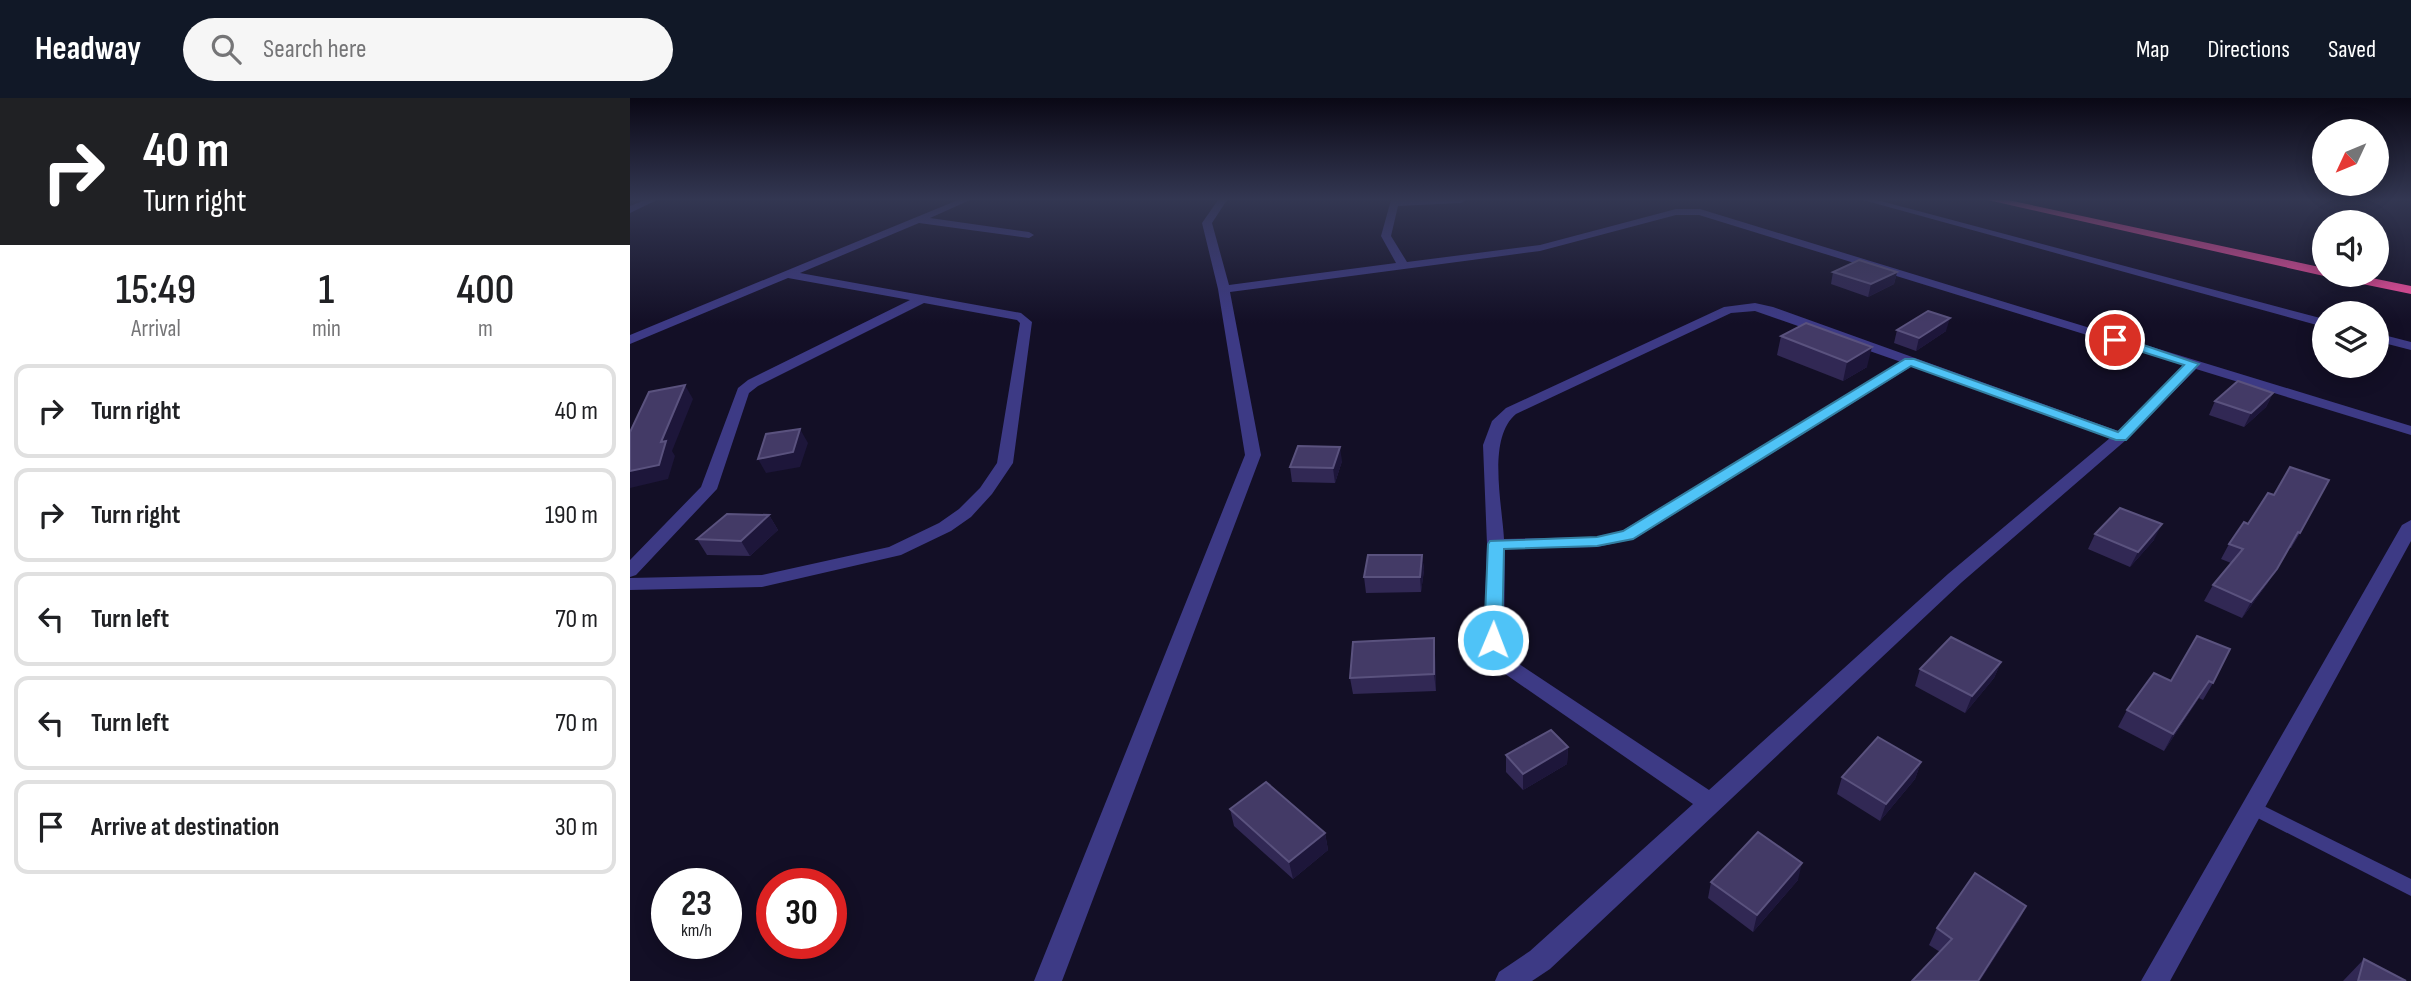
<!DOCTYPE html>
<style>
body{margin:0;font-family:"Sofia Sans Condensed",sans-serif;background:#f6f6f6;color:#202124;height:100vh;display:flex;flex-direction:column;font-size:26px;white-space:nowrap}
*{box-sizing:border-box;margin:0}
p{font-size:23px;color:#757577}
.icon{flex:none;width:38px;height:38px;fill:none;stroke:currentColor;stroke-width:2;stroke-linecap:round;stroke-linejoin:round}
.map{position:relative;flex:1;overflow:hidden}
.details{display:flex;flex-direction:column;background:#fff;width:630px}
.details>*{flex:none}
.guide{background:#202124;color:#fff;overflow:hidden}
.needle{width:46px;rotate:226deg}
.tools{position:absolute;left:1682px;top:21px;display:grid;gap:14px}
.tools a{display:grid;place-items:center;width:77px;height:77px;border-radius:50%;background:#fff;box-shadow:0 4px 18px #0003;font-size:35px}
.speed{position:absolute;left:21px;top:770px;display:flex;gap:14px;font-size:35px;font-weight:700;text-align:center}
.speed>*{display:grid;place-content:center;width:91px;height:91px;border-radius:50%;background:#fff;box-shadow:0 4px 18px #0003;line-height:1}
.speed small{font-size:18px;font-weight:400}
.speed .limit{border:10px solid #d22;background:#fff;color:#111}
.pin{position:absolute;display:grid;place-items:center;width:60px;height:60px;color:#fff;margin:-30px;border:4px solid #fff;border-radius:50%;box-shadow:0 2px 7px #0007}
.me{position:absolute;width:77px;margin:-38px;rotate:1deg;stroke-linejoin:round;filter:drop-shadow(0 0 5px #0008)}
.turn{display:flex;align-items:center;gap:24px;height:147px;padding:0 28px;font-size:32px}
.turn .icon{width:91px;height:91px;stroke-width:2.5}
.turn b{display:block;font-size:49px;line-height:60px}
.eta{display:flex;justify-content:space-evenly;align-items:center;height:119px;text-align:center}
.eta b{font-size:42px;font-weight:600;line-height:49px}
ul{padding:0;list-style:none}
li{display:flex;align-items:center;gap:21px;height:94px;margin:0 14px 10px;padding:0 14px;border:4px solid #e0e0e0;border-radius:14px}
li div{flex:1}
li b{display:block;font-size:26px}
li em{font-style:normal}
header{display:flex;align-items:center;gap:42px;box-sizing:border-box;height:98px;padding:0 35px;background:#111827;color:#fff}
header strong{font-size:33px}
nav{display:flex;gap:38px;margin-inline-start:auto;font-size:24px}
.search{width:490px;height:63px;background:#f6f6f6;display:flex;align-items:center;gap:18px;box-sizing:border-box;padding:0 24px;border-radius:38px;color:#757577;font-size:26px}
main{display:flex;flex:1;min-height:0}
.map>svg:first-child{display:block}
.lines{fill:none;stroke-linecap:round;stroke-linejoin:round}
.lane{fill:#3d3a85;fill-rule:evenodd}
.street{fill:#3d3a85;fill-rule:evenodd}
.highway{fill:#ff4fa3;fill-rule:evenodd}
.wall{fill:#312854}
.shaded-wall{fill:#1d163a}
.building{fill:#433a66;stroke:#5a527e;stroke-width:2}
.route{fill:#4fc3f7;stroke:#337fa1;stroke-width:2}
</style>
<header>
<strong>Headway</strong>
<div class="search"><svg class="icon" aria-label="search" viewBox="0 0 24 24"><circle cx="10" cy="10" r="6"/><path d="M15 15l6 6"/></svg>Search here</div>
<nav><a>Map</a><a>Directions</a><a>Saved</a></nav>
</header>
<main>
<section class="details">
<div class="guide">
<div class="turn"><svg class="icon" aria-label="right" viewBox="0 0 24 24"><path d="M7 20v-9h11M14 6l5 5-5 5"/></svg><div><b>40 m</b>Turn right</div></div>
</div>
<div class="eta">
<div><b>15:49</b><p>Arrival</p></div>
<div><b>1</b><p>min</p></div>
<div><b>400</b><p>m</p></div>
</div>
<ul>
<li><svg class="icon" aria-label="right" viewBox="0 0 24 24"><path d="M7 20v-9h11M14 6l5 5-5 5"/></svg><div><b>Turn right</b></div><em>40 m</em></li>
<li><svg class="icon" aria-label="right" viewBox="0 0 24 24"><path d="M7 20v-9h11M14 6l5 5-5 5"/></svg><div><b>Turn right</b></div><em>190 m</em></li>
<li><svg class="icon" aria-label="left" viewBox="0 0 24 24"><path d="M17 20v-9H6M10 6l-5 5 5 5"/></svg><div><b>Turn left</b></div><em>70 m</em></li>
<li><svg class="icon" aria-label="left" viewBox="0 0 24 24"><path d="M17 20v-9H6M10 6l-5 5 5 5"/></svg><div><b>Turn left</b></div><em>70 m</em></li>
<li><svg class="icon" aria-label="arrive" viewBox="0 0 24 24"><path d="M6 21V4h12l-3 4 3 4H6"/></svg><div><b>Arrive at destination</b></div><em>30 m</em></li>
</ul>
</section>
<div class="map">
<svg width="1781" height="883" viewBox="0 0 1781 883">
<rect width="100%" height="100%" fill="#130f26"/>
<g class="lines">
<!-- lane -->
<path class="lane" d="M1622,702L1781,781V798L1616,714L1614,709L1616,704Z"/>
<!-- street -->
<path class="street" d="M15,102H27L0,115V108Z
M328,102H340L300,120L399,134L404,137L399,140L289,125L170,175L391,215L402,224L383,365L362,396L341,419L321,433L271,457L132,489L0,492V480L132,477L259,449L309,425L329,411L350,390L367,365L390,225L387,222L294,205L128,288L119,295L87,391L6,477L0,479V462L71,389L108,290L118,282L280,202L158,180L0,246V237Z
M588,102H597L582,125L599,187L766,165L751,138L761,102H836L831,105L768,108L761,138L777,164L910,147L1046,111H1070L1781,328V337L1566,271L1496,342L1332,484L920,871L902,883H865L869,874L900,853L1063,706L868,571L854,542L857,446L853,347L862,323L876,310L1094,209L1125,205L1143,209L1488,333L1554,267L1069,117H1046L910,153L600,194L631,357L432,883H404L615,357L588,191L572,125ZM1125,213L1271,264L992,433L967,439L874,441C872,405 857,340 886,316L1101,215ZM1282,268L1480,340L1318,476L1079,692L883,562L874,542L875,451L967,449L1004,441Z
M1233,102H1247L1694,221V229Z
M1746,235L1781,244V252L1746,243Z
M1781,422V443L1540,883H1511L1772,427Z"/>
<!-- highway -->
<path class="highway" d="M1358,102H1378L1694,170V177H1699L1694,178Z
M1701,177H1727L1781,188V196L1708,181Z"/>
</g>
<!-- wall -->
<path class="wall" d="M1203,174H1267L1264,186L1238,199L1201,186Z
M1267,232L1316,233L1286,253L1264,245Z
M1151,238L1237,269L1213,283L1147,257Z
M1643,295L1636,309L1614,329L1579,317L1585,303Z
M712,363L705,385L662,384L660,369Z
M139,417L148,432L120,458L77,457L67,441Z
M1618,426L1670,435L1661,450H1659L1637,486L1612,520L1574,503L1583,487L1601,465L1591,461L1599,446Z
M1465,436L1524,442L1500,469L1458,451Z
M792,457L794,472L791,494L736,495L734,479Z
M1567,538L1583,585L1573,602L1569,600L1534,653L1488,629L1497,612L1541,583Z
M805,556L806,593L723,596L720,580Z
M1371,564L1364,580L1335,615L1285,588L1290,571Z
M938,649L937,666L893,692L876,674V657Z
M1291,664L1285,681L1250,723L1207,696L1212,679Z
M600,711L695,735L698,752L663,781L604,728Z
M1168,782L1123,834L1078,800L1081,784Z
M1396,808L1388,824L1310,854L1299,847L1307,830Z
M1734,861L1776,883H1713Z"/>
<!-- shaded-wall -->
<path class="shaded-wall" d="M1267,174L1264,186L1238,199L1241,186Z
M1320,220L1316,233L1286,253L1289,240Z
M1242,249L1237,269L1213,283L1217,264Z
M55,287L63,301L42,353L45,358L38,381L0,390V373Z
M1643,295L1636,309L1614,329L1621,315Z
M170,331L178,345L170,369L136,375L128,361Z
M710,349L712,363L705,385L703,370Z
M139,417L148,432L120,458L111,443Z
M1532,426L1524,442L1500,469L1508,454Z
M792,457L794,472L791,494L790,479Z
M1647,471L1637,486L1612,520L1621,504Z
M804,540L805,556L806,593L804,576Z
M1371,564L1364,580L1335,615L1342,598Z
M1579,583L1569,600L1534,653L1543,636Z
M938,649L937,666L893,692V676Z
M1291,664L1285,681L1250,723L1256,706Z
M695,735L698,752L663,781L659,764Z
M1172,765L1168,782L1123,834L1127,817Z
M1396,808L1388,824L1350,883H1348Z"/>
<!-- building -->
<path class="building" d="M1229,162L1267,174L1241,186L1203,174Z
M1298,213L1320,220L1289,240L1267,232Z
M1176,225L1242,249L1217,264L1151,238Z
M1608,283L1643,295L1621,315L1585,303Z
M55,287L31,344L36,343L29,367L0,373V334L19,294Z
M170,331L163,354L128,361L136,336Z
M668,348L710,349L703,370L660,369Z
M1660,369L1699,382L1670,435L1668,434L1647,471L1621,504L1583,487L1613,451L1599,446L1614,424L1618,426L1638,395L1644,397Z
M1490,410L1532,426L1508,454L1465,436Z
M97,416L139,417L111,443L67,441Z
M738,457H792L790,479H734Z
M1567,538L1600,551L1583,585L1579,583L1543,636L1497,612L1524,575L1541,583Z
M1321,539L1371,564L1342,598L1290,571Z
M804,540V576L720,580L723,544Z
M921,632L938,649L893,676L876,657Z
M1248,639L1291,664L1256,706L1212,679Z
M636,684L695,735L659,764L600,711Z
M1128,734L1172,765L1127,817L1081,784Z
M1345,775L1396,808L1348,883H1282L1322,841L1307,830Z
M1734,861L1776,883H1728Z"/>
<!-- sky -->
<linearGradient id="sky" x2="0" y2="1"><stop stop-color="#0a0815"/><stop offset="0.45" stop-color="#333752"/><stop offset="1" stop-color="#333752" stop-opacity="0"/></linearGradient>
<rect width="1781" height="225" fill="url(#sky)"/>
<!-- route -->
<path class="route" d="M1481,239H1490L1569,266L1496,342H1486L1281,268L1003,441L967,448L874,451L872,542L870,546H857L854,542L858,446L860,443L967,439L993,433L1275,261H1284L1488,334L1554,267L1481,244Z"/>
</svg>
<div class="tools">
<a><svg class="needle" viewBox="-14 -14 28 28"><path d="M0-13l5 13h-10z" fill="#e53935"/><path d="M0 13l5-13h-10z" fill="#757577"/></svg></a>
<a><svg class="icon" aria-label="sound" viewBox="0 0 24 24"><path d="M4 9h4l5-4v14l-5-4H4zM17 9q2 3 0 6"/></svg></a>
<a><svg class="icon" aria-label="layers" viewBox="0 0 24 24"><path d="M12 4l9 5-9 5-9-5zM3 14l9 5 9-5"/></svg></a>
</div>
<div class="speed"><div>23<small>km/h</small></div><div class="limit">30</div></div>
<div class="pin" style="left:1485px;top:242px;background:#d93025"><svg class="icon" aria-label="arrive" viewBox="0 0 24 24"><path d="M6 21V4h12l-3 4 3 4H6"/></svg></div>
<svg class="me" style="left:863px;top:542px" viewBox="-20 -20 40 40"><circle r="17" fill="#4fc3f7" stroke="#fff" stroke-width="3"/><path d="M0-11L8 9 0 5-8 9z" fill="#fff"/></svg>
</div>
</main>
